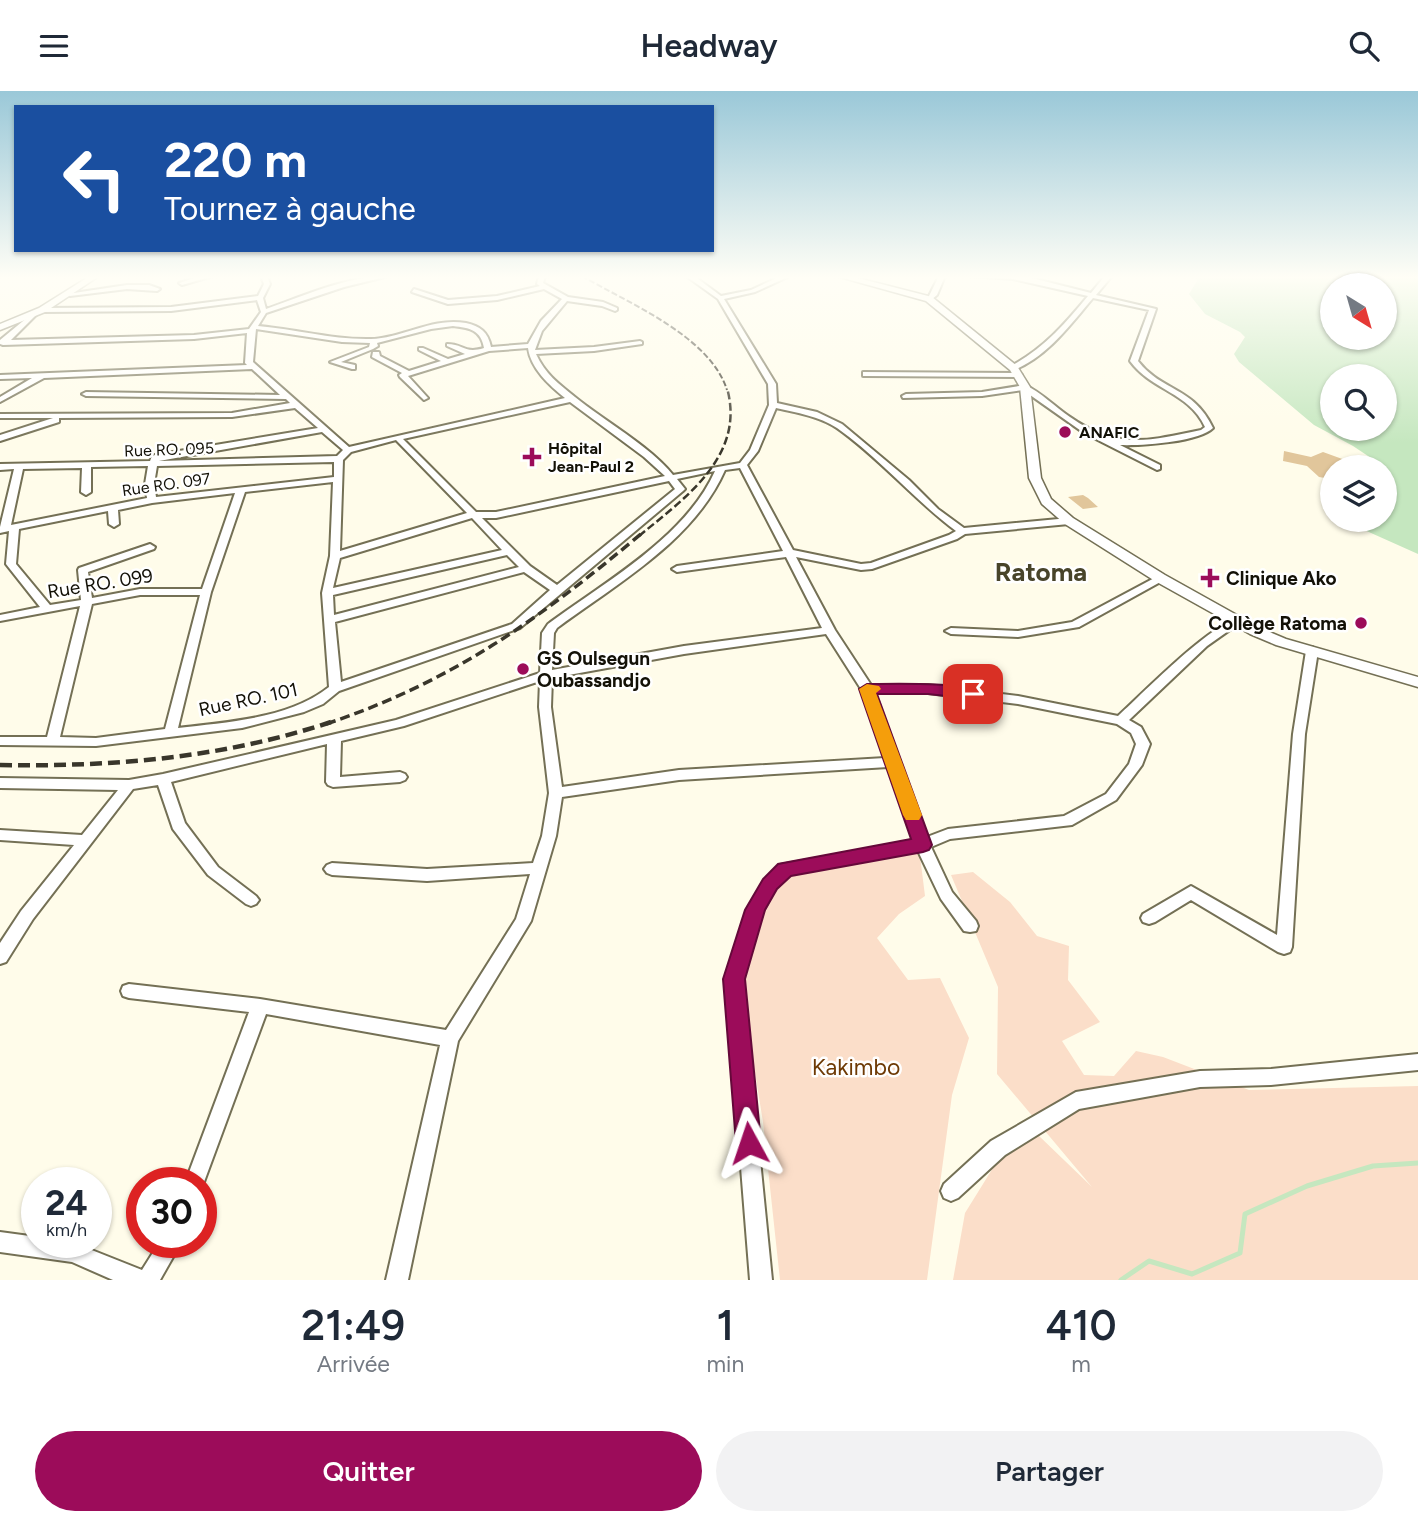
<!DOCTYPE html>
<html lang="fr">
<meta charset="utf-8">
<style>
body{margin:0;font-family:Figtree,sans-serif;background:#f2f2f3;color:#1f2937;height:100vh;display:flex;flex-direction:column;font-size:26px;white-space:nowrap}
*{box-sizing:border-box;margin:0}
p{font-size:23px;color:#747a83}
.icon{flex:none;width:38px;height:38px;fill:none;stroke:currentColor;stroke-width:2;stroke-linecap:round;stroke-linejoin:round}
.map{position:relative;height:1189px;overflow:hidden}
.drawer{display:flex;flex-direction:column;background:#fff;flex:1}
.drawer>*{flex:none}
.hud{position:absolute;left:14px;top:14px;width:700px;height:147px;border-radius:0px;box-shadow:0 2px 5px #0004;background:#1a4fa0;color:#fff;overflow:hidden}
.needle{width:46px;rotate:143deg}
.fabs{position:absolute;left:1320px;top:182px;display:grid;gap:14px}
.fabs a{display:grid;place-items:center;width:77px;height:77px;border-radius:50%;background:#fff;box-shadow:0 2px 5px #0004;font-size:35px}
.speed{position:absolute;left:21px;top:1076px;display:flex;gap:14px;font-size:35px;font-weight:700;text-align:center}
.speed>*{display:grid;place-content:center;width:91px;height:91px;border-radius:50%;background:#fff;box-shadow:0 2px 5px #0004;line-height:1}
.speed small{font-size:18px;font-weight:400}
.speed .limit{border:10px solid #d22;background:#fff;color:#111}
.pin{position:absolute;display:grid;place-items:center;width:60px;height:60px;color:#fff;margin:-30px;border-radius:14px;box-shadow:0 4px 10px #0006}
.me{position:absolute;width:77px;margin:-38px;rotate:355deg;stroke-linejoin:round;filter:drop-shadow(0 0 5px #0008)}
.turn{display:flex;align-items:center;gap:24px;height:147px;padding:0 35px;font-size:32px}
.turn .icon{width:91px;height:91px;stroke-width:2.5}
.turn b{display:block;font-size:49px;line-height:60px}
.eta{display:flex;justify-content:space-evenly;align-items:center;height:119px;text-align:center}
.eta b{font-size:42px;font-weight:600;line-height:49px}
.action{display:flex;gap:14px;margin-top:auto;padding:14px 35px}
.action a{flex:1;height:80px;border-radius:42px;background:#9c0c5a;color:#fff;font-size:28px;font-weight:600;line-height:80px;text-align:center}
.action a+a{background:#f2f2f3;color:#1f2937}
header{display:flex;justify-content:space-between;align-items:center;height:91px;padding:0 35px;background:#fff;font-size:32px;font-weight:600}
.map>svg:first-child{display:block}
.green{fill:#fbdec9}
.water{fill:#c5e7bf;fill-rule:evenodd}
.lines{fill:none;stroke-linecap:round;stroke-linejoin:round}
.stream{stroke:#c5e7bf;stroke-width:5}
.building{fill:#e1c69b}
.minor-casing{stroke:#747055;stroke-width:4}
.major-casing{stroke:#747055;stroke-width:3}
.minor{fill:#fff;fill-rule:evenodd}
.major{fill:#fff;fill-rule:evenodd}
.rail-far3{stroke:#39362b;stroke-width:2;stroke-dasharray:6 2.5;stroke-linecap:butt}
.rail-far2{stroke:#39362b;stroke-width:2.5;stroke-dasharray:8 3.5;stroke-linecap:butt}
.rail-far1{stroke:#39362b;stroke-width:3.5;stroke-dasharray:10 5;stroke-linecap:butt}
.rail{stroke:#39362b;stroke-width:4.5;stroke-dasharray:12 6;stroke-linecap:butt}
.route{fill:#9c0c5a;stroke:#65083a;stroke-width:2}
.slow{fill:#f59e0b}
.poi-dot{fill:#9c0c5a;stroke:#fff;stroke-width:2.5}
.labels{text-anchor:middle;stroke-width:5;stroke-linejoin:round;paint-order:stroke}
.far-poi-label{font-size:16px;font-weight:bold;fill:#131107;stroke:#fff;text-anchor:start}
.far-street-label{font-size:16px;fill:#131107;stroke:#fff}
.poi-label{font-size:19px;font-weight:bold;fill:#131107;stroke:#fff;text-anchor:start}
.street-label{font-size:19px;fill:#131107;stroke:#fff}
.near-park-label{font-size:23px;fill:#6e3a05;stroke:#fff}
.district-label{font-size:26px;font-weight:bold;fill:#48442a;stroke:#fff}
</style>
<header><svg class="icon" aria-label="menu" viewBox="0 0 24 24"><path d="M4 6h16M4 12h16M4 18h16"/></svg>Headway<svg class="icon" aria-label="search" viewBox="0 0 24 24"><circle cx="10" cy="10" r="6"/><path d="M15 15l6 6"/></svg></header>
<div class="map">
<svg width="1418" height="1189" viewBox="0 0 1418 1189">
<rect width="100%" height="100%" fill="#fffcea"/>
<!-- green -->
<path class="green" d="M919,757L925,805L899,823L877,847L908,889L940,887L969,947L952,1004L927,1189H780L763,1031L741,895L758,827L784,783Z
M973,781L1010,811L1037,845L1069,855L1068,889L1100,931L1062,950L1084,984L1114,985L1136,960L1163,966L1249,999L1418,995V1189H953L965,1122L1001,1064L1037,1043L1092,1096L997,983L998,896L951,784Z"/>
<!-- water -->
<path class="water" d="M1196,185H1418V463L1342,429H1384L1386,377L1353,355L1314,334L1239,271L1234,263L1245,246L1240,241L1205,223L1189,203L1197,190ZM1384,194V247H1332V194ZM1384,285V338H1332V285Z"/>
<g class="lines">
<!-- stream -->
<path class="stream" d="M1121,1189L1149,1170L1192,1183L1240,1162L1245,1123L1307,1095L1373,1075L1418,1072"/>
</g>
<!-- building -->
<path class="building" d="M1284,360L1311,366L1323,361L1345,369L1332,375V387H1325L1319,386L1307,375L1283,370Z
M1083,404L1088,407L1098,416L1083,418L1068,406Z"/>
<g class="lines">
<defs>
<path id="minor" d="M201,185H213L182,194L179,192Z
M261,185H267L270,193L263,207L266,218C306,204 347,185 389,185L344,196L266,222L258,235C296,238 333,249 371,248C403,247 432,226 466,232C480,235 488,241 491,256L528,253L541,230L562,208L544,198L497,209L448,213L412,201L414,198L448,209L497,205L540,195L537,193L539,185H545L543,192L568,206L603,211L617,217V219L615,220L602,215L567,210L542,240L535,259L594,256L640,250L642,251V253L594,260L536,263C545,283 559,293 575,306C603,329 650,355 673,384L740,372L750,359L769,314L768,293L718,208L686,185H694L721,205L751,199L781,185H790L755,201L724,208L776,293L777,312L817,321L842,333L909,389L938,418L964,437L1069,427L1074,430L1069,433L965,443L957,448L872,478L861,479L796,466L835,539L871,594H928L1018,605L1118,625C1138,607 1217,526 1239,529L1241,531L1207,555L1129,629L1141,636L1150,653L1142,674L1116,709L1072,734L950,748L931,756L952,801L976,830L978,835L976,840L970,841L964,840L941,808L918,760L789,783L775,797L763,820L742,888L772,1189H750L726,888L747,819L765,789L780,774L914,750L888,676L679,689L562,706L556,745L531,830L458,950L408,1189H386L440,954L266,923L201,1099V1092H185L249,921L129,907L123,905L121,900L123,895L129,893L260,908L446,939L516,828L530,783L427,790L332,784L327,782L324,778L327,774L332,772L427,778L533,772L542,745L549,702L539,616L540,590L404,635L341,650L340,686L400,681L405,683L407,686L405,689L400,691L333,696L328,694L326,691L327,653L171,691L185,732L218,776L256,805L259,809L256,813L251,815L246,813L208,784L173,738L158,694L133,698L33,828L6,871L0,873V852L21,820L74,754L0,749V739L82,744L118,699L0,697V687L129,689L163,683L396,629L540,582L542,542L548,533C605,491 686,446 715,380L677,388L685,398L683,400L520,537L339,600L323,613L304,621L242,637L96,655L0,654V646H47L80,515L0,530V524L40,516L6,473L9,440L0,442V436L14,378L0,379V373L150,370L152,365L155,364L318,337L295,317L232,326L59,327V331L0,350V344L53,327H0V323L232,322L290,312L286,308L86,305L82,303L86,301L280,304L252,278L44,287L0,311V306L32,287L0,288V284L247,274L245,272L247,242L194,248L3,254L0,253V249L34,221L37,223L11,249L194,244L249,238L261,221L257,209L171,220L42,221L39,219L42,217L171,216L258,205L264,193ZM453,235C470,237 481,239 484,257C464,263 464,253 447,253V255L465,263L448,268L423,257H419V259L441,270L409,280L380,265L379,261H373L372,266L402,282L399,284L400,286L424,309L428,307L408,285L489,260L528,257C531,278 549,294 565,307L349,356L253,271L256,238L342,251L370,252L369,256L330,271L352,278H355V274L341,271L373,258L378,255L377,252L431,238ZM570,311L644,366L665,385L496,421H476L403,348ZM776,317C797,322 819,325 837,337C880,367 914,409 956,440L949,444L871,472L861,473L793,459L747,374L758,360ZM322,341L343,359L337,365L159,370ZM396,349L467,422L340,460L343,369L351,361ZM334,371V386L156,406L154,393L157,375ZM148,375L145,393L147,407L11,434L23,378L82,377L81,401L86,404L91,401V376ZM740,377L783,460L677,475L672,478L677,481L786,466L822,537L684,555L552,579L554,542L557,537C616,493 694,450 725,379ZM669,390L675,398L557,494L530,475L482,427H496ZM333,391L330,465L322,502L329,596C289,628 227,631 178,637L211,501L245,401ZM235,402L202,498H140L92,507L88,481L154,458L155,456L150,453L79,477L78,479L81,509L50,514L16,473L19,438L108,420L109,433L114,436L119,433L118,419L152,412ZM472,427L502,459L333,497L340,467ZM507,464L519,476L334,524L333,504ZM524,481L550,499L512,533L341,591L335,531ZM140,504H200L165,638L96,647L60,646L92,513ZM826,543L861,598L885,667L679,679L562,696L551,616L552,587L684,563ZM875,602H928L1018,613L1117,633L1131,642L1136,653L1129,673L1106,703L1064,725L948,738L927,746Z
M939,185H945L937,204L931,209H927Z
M970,185H1024L1091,202L1105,185H1112L1096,204L1156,218L1138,270C1162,301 1193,295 1213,337C1199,351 1141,355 1120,354L1160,374V378L1157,379L1084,342L1023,299L982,305L903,307L902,305L906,303L982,301L1025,294C1041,301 1055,316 1070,326C1117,359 1148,350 1201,339L1205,336C1189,301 1152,300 1130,270L1149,219L1093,207C1070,234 1048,265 1014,279H1011V275C1043,258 1065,233 1088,205L1013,188Z
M127,194H149L160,198L157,200L127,198L70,205L67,203Z
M863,281L1018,282L1022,284L1018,286L866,285H863Z
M1160,484L1164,485L1165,487L1164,489L1079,536L1018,546L951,543L945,540L951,537L1018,540L1072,531Z
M1312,556L1318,560L1305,643L1292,856L1290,861L1284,863L1278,861L1191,809L1155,831L1149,833L1143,831L1141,827L1143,823L1191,795L1277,844L1293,643L1306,560Z
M1418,963V979L1271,994L1200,996L1079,1018L1005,1064L958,1107L951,1110L944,1107L941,1100L944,1093L991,1050L1076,1001L1200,980L1271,978Z
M0,1141L37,1146V1152H74L142,1179L159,1152H181L160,1189H113L72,1171L0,1161Z"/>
<path id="major" d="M90,185H99L45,221L0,239V233L39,217Z
M836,185H850L932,206L1017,275L1030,296L1041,387L1051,408L1073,427L1165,484L1260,537L1286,548L1418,586V596L1276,554L1250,543L1155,490L1065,433L1042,413L1029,387L1020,296L1010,279L926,210Z"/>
</defs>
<!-- minor casing -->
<use href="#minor" class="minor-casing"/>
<!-- major casing -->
<use href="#major" class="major-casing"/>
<!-- minor -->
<use href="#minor" class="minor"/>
<!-- major -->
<use href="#major" class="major"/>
<!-- rail-far3 -->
<path class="rail-far3" d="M582,185C628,212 710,245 727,299"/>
<!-- rail-far2 -->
<path class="rail-far2" d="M639,445C685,407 746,365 727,297"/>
<!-- rail-far1 -->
<path class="rail-far1" d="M326,633C454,590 539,528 641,443"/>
<!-- rail -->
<path class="rail" d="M0,674C113,676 223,667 331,631"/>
</g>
<!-- sky -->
<linearGradient id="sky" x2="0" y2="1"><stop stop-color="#9ac8d8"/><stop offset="0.53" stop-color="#fffef6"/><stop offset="1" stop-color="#fffef6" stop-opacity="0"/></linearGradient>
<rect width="1418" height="352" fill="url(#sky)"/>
<!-- route -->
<path class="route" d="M867,593C888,593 968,590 981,603L973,608L928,603H877L932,754L929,759L923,761L791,785L777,798L765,819L745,888L761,1052L758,1061L749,1064L740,1061L736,1052L723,888L745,819L763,788L778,773L911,748L859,598Z"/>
<!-- slow -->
<path class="slow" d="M867,593L879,595L881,598L876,602L922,724L919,729H906L903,724L859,598Z"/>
<!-- markers -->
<g class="poi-dot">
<circle cx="1065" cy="341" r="7"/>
<path d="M528.5 355.5h7v7h7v7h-7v7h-7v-7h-7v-7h7z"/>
<path d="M1206.5 476.5h7v7h7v7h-7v7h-7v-7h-7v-7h7z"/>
<circle cx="1361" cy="532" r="7"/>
<circle cx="523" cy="578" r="7"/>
</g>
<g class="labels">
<!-- far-poi labels -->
<g class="far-poi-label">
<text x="1079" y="347">ANAFIC</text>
<text x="548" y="363">Hôpital<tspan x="548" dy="18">Jean-Paul 2</tspan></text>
</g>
<!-- far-street labels -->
<g class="far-street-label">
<text transform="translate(169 358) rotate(-2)" y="6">Rue RO. 095</text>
<text transform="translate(166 393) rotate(-8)" y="6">Rue RO. 097</text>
</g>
<!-- poi labels -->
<g class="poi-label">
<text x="1226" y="494">Clinique Ako</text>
<text x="1347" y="539" text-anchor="end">Collège Ratoma</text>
<text x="537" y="574">GS Oulsegun<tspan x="537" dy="22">Oubassandjo</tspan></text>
</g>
<!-- street labels -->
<g class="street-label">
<text transform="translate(100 492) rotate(-9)" y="7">Rue RO. 099</text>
<text transform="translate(248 608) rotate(-12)" y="7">Rue RO. 101</text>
</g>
<!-- near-park labels -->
<g class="near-park-label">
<text x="856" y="984">Kakimbo</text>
</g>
<!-- district labels -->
<g class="district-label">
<text x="1041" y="490">Ratoma</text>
</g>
</g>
</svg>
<div class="fabs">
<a><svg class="needle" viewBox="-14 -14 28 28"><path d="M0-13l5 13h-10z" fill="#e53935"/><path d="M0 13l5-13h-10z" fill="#747a83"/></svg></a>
<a><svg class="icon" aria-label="search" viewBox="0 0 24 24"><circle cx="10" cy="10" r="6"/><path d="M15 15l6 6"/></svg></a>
<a><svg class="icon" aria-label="layers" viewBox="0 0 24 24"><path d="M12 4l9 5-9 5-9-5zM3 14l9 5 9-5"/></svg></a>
</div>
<div class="speed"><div>24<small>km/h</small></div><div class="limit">30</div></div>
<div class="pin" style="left:973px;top:603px;background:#d93025"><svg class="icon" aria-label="arrive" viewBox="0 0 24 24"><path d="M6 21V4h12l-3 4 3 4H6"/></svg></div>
<svg class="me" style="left:749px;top:1052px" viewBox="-20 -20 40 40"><path d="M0-17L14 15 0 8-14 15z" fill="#9c0c5a" stroke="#fff" stroke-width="4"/></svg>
<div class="hud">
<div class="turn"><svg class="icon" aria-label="left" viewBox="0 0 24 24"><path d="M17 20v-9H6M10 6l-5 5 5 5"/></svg><div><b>220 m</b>Tournez à gauche</div></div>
</div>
</div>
<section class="drawer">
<div class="eta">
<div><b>21:49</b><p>Arrivée</p></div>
<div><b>1</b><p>min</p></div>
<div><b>410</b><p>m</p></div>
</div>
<div class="action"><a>Quitter</a><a>Partager</a></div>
</section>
